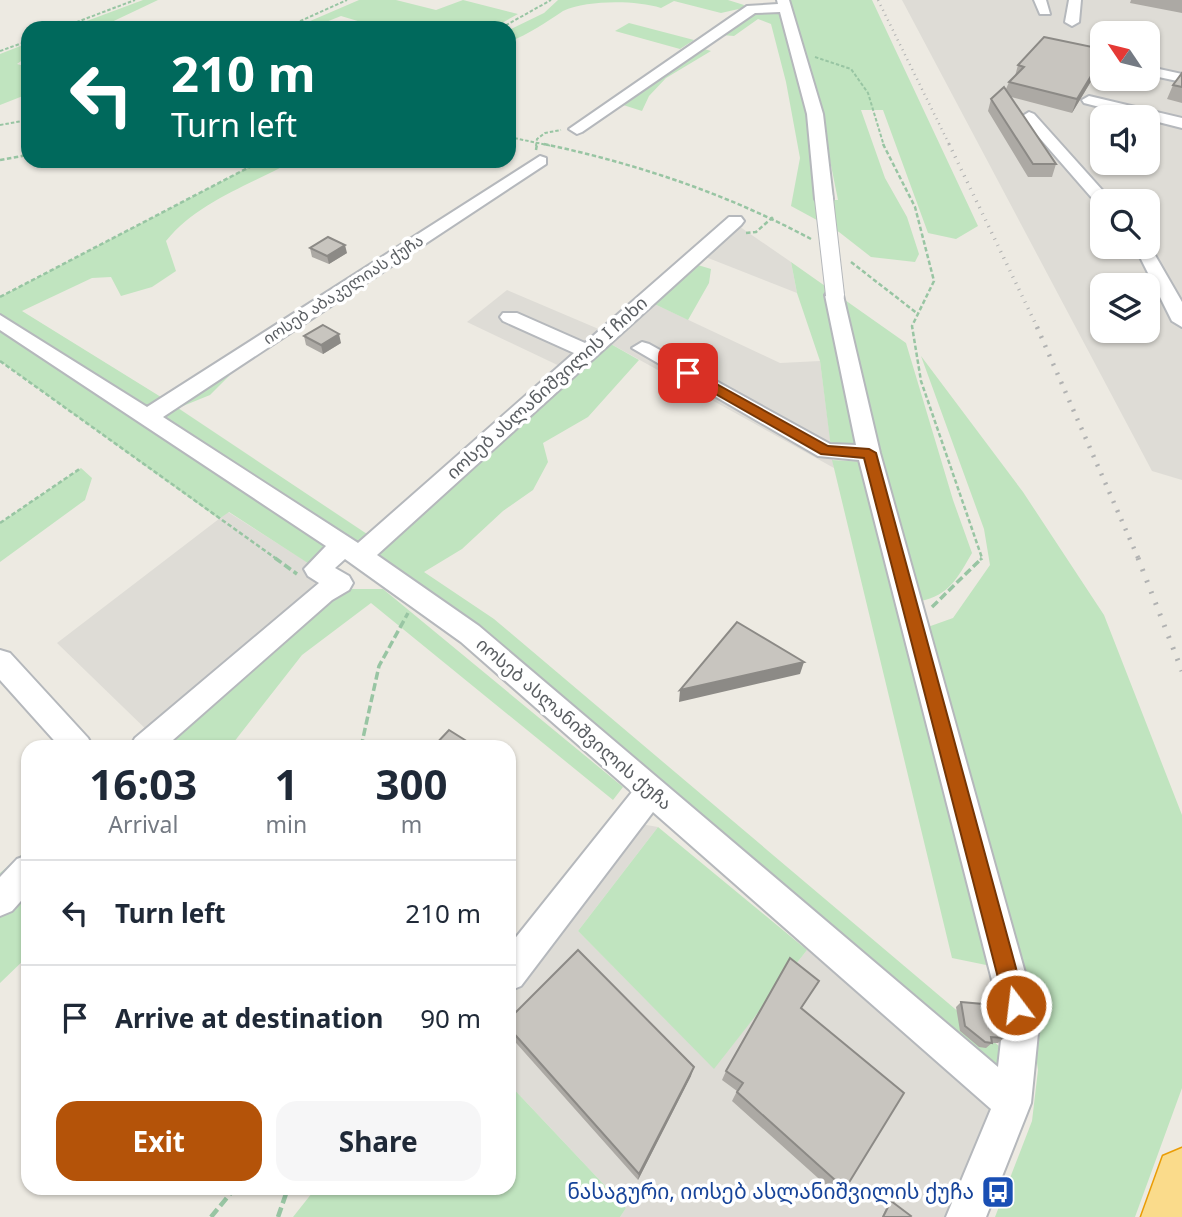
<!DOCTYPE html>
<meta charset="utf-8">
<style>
body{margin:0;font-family:"Noto Sans","Noto Sans Georgian",sans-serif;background:#f6f6f7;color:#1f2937;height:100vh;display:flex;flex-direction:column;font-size:26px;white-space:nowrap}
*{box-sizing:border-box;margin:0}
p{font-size:23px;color:#747a83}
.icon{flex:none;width:38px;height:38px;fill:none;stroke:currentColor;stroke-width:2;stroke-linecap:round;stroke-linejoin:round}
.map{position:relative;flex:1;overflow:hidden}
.drawer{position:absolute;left:21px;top:740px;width:495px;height:455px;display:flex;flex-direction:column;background:#fff;border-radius:21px;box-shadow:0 2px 5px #0004}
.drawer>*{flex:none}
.guide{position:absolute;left:21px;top:21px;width:495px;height:147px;border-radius:21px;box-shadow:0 2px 5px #0004;background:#00695c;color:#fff;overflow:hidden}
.needle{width:46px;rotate:305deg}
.tools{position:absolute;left:1090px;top:21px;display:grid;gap:14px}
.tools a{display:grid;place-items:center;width:70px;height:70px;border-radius:14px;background:#fff;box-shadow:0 2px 5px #0004;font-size:35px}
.pin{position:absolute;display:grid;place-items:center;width:60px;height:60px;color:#fff;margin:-30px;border-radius:14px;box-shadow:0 4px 10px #0006}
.me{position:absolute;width:77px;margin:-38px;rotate:345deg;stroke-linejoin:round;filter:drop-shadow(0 0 5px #0008)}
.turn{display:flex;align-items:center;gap:24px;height:147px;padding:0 35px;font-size:32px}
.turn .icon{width:91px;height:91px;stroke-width:2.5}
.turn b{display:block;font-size:49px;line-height:60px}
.eta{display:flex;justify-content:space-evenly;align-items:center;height:119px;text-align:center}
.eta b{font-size:42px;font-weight:700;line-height:49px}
.cta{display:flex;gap:14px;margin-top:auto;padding:14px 35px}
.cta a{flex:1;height:80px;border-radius:21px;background:#b45309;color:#fff;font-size:28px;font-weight:700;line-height:80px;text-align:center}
.cta a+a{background:#f6f6f7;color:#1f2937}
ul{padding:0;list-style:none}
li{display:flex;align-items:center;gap:21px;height:105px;padding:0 35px;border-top:2px solid #e0e1e3}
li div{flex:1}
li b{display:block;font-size:26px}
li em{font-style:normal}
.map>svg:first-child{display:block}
.industrial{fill:#dedcd6;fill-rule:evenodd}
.green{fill:#c0e4bf}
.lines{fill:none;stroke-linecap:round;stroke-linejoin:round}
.minor-casing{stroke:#b5b8bc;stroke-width:4}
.highway-casing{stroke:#ea9c05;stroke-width:3}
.path-far3{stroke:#98c5a3;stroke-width:2;stroke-dasharray:3.5 2;stroke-linecap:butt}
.path-far2{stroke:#98c5a3;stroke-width:2.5;stroke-dasharray:4.5 2.5;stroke-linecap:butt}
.path-far1{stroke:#98c5a3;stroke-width:3.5;stroke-dasharray:8 3.5;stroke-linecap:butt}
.path{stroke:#98c5a3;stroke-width:4.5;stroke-dasharray:10 4.5;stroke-linecap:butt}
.minor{fill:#fff;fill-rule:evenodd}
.highway{fill:#fadb8b;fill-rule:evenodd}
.rail-far3{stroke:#b1b2b2;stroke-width:2.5;stroke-dasharray:1 4.5;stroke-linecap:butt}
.rail-far2{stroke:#b1b2b2;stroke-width:3.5;stroke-dasharray:1 6;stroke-linecap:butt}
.rail-far1{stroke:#b1b2b2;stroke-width:4.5;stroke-dasharray:2 8;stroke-linecap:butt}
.rail{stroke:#b1b2b2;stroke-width:5;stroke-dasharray:2 10;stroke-linecap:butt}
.minor-bridge-casing{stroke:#b5b8bc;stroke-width:20;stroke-linecap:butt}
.minor-bridge{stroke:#fff;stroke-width:18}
.wall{fill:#aca9a4}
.shaded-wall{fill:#8c8a86}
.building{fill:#c8c5bf;stroke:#8c8a86;stroke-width:2}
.route{fill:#b45309;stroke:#753606;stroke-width:2}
.labels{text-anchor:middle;stroke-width:7;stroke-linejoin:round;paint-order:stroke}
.far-street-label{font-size:16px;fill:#5a5e62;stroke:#fff}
.street-label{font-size:18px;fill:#5a5e62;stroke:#fff}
.near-transit-label{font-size:21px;fill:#164399;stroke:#fff;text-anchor:end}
</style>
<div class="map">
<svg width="1182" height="1217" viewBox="0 0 1182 1217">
<rect width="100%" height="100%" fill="#edeae2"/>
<!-- industrial -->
<path class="industrial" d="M902,0H1182V480L1152,471ZM1102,33H1148V79H1102ZM1102,117H1148V163H1102ZM1102,201H1148V247H1102ZM1102,285H1148V331H1102Z
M733,222L791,262L797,293L698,254Z
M507,290L608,333L646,300L780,363L820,361L834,468L602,339L568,370L467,322Z
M228,512L340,583L155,738L57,643Z
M635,823L658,827L578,931L714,1068L807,950L995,1110L949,1217H620L626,1208L509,1084V988Z"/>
<!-- green -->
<path class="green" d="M143,0H158L99,28H68Z
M359,0H396L436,10L463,0L518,14L493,28H381L341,16L311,28H294Z
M558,0H728L744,5L743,8L721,13L674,1L661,8C634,0 588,0 563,11C545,23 529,34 509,42V30L544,13Z
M789,0H872L978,226L956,239L928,233L883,110H861L885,178L907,217L919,254L915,262L871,257L839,232L791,206L800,158L786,82L771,24L758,19L734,36L722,35L757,10H778L809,122L816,200H838L815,86Z
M629,23L694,40L680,49L615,31Z
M28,43V56L17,64L28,67V94L0,105V54Z
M701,48L711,51L666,78L649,96L642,111L620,104Z
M261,161H293C248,186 199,201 166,241L176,271L152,287L121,296L111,277L92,278L22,311L169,402L241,356L229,376L210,395L178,408L376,540L602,339L639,360L588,417L543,443L548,462L533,490L503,511L462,549L424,572L494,619L1006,1052L991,1073L646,778L343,546L317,569L229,512L219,519L0,361V297Z
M688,262L711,269L709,283L688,320L646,300Z
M791,262L906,343L953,500L972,553C958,577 949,596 920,601L856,364L849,361H838L860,449L831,448L820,361L797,293Z
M921,356L1023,492L1104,615L1182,815V1088L1135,1217H995L1032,1121L1038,1070L1030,1012L925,628L953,618L990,565L984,529Z
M832,460L866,462L991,966L952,958Z
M81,468L92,478L85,500L0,562V523Z
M349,589H383L623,787L613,800L371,603L302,655L230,747H145L323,593Z
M658,827L807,950L714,1069L578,931Z
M28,849V956L0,983V873Z
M509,1084L626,1208L620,1217H293L316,1188H509Z"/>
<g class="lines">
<defs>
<path id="minor" d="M777,0H789L823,114L833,199L830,203H818L815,199L807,114L780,12L755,13L582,132L577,134L569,129L747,6L778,4Z
M1034,0H1046L1050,14H1040Z
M1069,0H1081L1079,22L1072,26L1065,22Z
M1159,69L1182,74V82L1154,76L1152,73Z
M1089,96L1182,118V128L1084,103L1082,100Z
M1029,112L1034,114L1112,201L1098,205L1024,120L1021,117Z
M540,156L546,158V164L163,417L358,543L574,353L503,321L500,317L503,313H517L585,343L729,217H741L744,221L741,225L377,555L479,626L998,1067L1003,1023L859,460L818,456L632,348L642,342L649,344L830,444L856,445L825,295L828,291H842L880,453L1039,1023L1031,1103L986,1217H946L991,1109L653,812L521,986L509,991V946L632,792L461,642L345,559L335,568L349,576L353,583L349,590L332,600L165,747H130L135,738L319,583L308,576L304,569L326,546L0,330V315L147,407Z
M1148,243L1182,302V327L1172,321L1135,247H1148Z
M0,650L10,653L88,738L93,747H60L0,680Z
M28,855V893L12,911L0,916V877L17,859Z"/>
<path id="highway" d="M1182,1148V1217H1141L1163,1156Z"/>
</defs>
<!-- minor casing -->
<use href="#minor" class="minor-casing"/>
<!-- highway casing -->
<use href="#highway" class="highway-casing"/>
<!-- path-far3 -->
<path class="path-far3" d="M61,28L135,0
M285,28L347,0
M501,28L551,0
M0,51L28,41
M815,57L851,69L868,93L884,146
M0,125L28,120
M509,137L552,146
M536,146L537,139L545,133L561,130"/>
<!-- path-far2 -->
<path class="path-far2" d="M544,144C638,164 727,194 811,239
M883,144L915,207L934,281L912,326L921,381L982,558L980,560
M536,150L537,144
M0,160L28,155
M746,233L756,232L773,217
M851,262L918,314
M0,297L261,161
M0,361L278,560
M0,523L81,468"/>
<!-- path-far1 -->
<path class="path-far1" d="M275,558L297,574
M932,607L982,558
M361,747L379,666L408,613"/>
<!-- path -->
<path class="path" d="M211,1217L235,1188
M278,1217L288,1188"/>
<!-- minor -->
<use href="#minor" class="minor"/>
<!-- highway -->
<use href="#highway" class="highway"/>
<!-- rail-far3 -->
<path class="rail-far3" d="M878,0L950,146"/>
<!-- rail-far2 -->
<path class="rail-far2" d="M949,144L1038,329"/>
<!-- rail-far1 -->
<path class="rail-far1" d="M1037,327L1139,560"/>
<!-- rail -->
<path class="rail" d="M1138,558L1182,671"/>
<defs>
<path id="minor-bridge" d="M824,199L835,295"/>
</defs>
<!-- minor-bridge casing -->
<use href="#minor-bridge" class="minor-bridge-casing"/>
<!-- minor-bridge -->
<use href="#minor-bridge" class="minor-bridge"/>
</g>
<!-- wall -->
<path class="wall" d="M1131,0H1182V13L1130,3Z
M1102,63L1072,113L1011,97L1056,164L1052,177H1028L988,111L991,99L1006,89L1009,82L1015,76L1018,65Z
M1182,73V103L1167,99L1173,85Z
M310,248L347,253L329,264L312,257Z
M304,336L341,343L323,354L306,345Z
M812,992L801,1009L845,1189L837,1195L732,1101L737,1091L722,1080L726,1071Z
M961,1002L986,1016L1004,1038L998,1043H992L986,1048L979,1047L960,1031L956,1007Z
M509,1019L691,1076L638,1180L509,1035Z
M891,1201L910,1217H882L889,1202Z"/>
<!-- shaded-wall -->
<path class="shaded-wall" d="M1102,58V63L1072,113L1077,99Z
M345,245L347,253L329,264L327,256Z
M339,334L341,343L323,354L321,345Z
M804,662L800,674L679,702L680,690Z
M514,771L516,782L509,790V777Z
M694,1067L691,1076L638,1180L639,1174Z"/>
<!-- building -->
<path class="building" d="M1044,37L1102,49V58L1077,99L1009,82L1024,67L1018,65Z
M1182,73V87L1173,85Z
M1004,87L1056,164H1033L991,99Z
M328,237L345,245L327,256L310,248Z
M323,325L339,334L321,345L304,336Z
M737,622L804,662L680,690Z
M449,730L476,747H433Z
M509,768L514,771L509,777Z
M578,950L694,1067L639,1174L509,1028V1019Z
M790,958L819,981L801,1008L904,1093L845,1189L737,1092L743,1083L726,1071Z
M961,1002L983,1004L986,1016L1001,1017L1004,1038L991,1037L992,1043L985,1042L965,1026Z
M891,1201L911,1216L910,1217H883Z"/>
<!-- route -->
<path class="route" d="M684,371H693L828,446L869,449L876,453L1026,1005L1023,1012L1016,1016L1008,1012L1005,1005L864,458L821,454L684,376Z"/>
<!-- icons -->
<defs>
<symbol id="bus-square" viewBox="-11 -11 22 22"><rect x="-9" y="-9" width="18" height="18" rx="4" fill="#1a4fb4" stroke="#fff"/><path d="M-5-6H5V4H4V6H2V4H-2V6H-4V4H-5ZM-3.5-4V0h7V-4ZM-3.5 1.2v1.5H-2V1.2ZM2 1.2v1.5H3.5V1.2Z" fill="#fff"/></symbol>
</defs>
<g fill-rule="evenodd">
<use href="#bus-square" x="979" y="1173" width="38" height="38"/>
</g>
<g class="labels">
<!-- far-street labels -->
<g class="far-street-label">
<text transform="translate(343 289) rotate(-33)" y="6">იოსებ აბაკელიას ქუჩა</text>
</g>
<!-- street labels -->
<g class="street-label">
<text transform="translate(547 388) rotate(-42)" y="6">იოსებ ასლანიშვილის I ჩიხი</text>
<text transform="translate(574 724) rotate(41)" y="6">იოსებ ასლანიშვილის ქუჩა</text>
</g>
<!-- near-transit labels -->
<g class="near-transit-label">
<text x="974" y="1199">ნასაგური, იოსებ ასლანიშვილის ქუჩა</text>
</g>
</g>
</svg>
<div class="tools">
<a><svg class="needle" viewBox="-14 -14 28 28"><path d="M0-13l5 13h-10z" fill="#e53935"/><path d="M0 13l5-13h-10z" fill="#747a83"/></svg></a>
<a><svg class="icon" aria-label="sound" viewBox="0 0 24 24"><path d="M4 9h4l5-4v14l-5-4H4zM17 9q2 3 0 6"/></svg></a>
<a><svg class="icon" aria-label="search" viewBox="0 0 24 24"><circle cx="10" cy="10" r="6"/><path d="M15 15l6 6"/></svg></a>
<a><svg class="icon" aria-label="layers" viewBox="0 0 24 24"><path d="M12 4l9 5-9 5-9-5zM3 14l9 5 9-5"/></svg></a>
</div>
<div class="pin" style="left:688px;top:373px;background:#d93025"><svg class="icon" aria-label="arrive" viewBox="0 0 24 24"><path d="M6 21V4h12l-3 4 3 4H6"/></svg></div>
<svg class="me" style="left:1016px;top:1005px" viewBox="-20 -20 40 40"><circle r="17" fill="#b45309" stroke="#fff" stroke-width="3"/><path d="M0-11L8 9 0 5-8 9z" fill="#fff"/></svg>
<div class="guide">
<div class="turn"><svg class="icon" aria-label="left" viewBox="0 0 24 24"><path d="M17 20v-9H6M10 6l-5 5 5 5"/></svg><div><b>210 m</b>Turn left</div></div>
</div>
<section class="drawer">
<div class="eta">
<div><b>16:03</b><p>Arrival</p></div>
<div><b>1</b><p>min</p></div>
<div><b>300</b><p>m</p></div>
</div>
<ul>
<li><svg class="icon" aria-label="left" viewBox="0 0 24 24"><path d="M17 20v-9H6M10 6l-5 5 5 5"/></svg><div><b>Turn left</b></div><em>210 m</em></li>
<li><svg class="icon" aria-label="arrive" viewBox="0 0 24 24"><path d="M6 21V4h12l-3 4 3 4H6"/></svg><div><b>Arrive at destination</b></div><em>90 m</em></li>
</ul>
<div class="cta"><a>Exit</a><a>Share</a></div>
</section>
</div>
